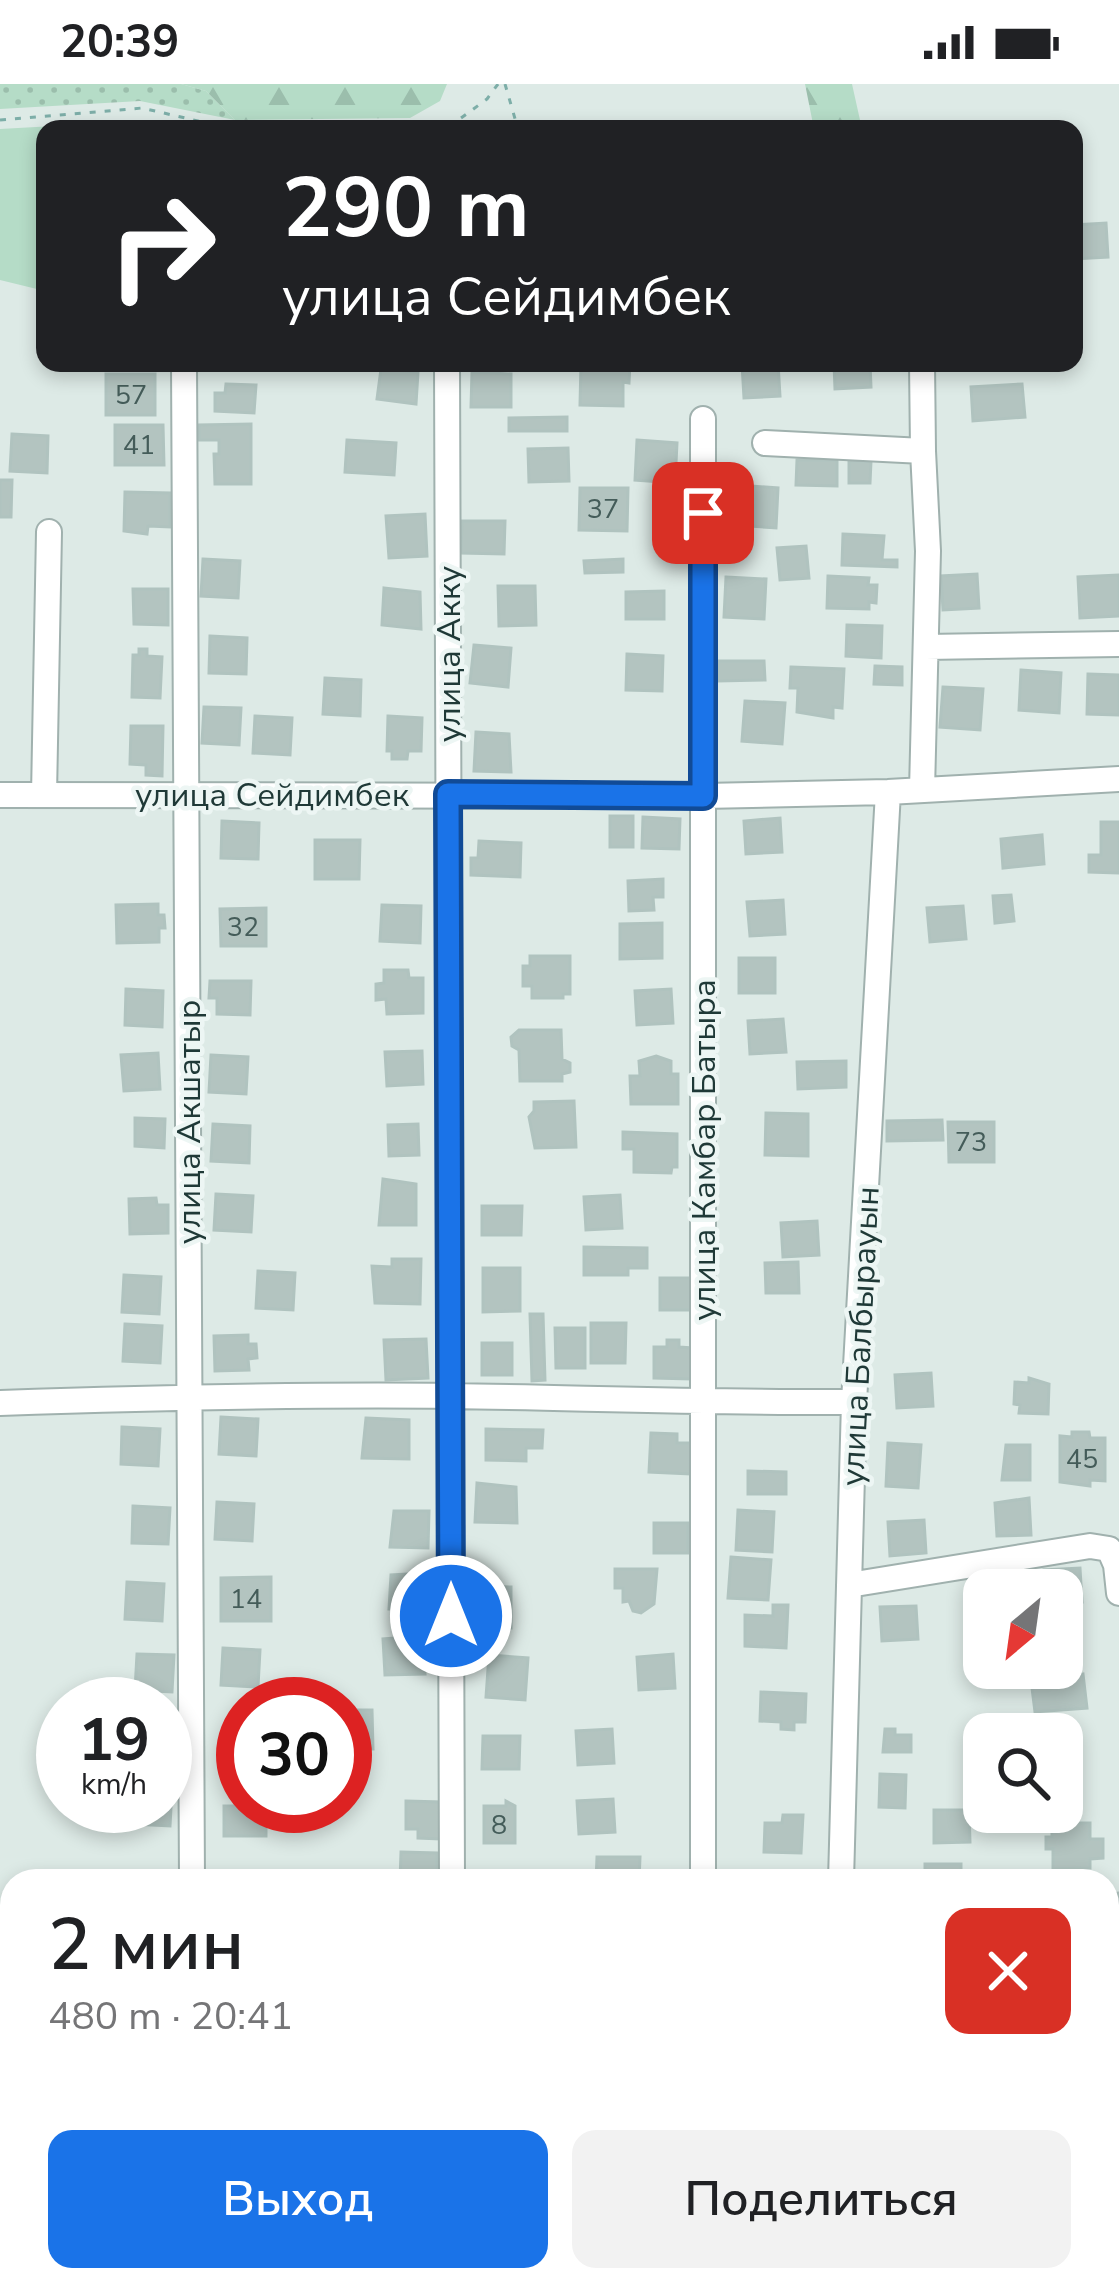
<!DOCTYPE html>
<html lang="ru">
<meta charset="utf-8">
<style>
body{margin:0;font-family:"Nunito Sans",sans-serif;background:#f2f2f2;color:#202124;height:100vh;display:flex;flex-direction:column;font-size:45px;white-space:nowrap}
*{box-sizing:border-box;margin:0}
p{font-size:39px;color:#757577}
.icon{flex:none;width:66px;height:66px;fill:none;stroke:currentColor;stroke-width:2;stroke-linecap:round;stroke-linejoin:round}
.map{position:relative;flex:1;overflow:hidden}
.drawer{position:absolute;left:0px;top:1785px;width:1119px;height:423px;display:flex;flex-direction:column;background:#fff;border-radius:36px 36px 0 0;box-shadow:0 6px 18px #0003}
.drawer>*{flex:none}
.top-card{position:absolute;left:36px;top:36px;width:1047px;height:252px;border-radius:24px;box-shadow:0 6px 18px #0003;background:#202124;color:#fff;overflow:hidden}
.needle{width:78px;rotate:209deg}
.tools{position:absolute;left:963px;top:1485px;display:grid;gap:24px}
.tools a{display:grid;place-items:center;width:120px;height:120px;border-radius:24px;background:#fff;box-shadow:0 6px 18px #0003;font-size:60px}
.speed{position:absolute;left:36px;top:1593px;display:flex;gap:24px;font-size:60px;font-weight:700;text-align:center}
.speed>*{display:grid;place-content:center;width:156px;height:156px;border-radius:50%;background:#fff;box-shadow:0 6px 18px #0003;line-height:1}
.speed small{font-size:30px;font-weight:400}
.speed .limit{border:18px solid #d22;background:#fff;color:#111}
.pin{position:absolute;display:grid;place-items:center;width:102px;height:102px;color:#fff;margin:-51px;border-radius:24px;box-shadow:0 6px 18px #0006}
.me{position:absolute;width:132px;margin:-66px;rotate:0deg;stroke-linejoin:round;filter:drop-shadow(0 0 9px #0008)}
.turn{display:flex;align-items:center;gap:42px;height:252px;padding:0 48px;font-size:54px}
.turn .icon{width:156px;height:156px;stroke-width:2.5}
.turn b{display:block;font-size:84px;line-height:102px}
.round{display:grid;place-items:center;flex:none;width:126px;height:126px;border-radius:24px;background:#f2f2f2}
.summary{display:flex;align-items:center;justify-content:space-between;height:204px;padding:0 48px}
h1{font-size:72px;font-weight:600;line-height:90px}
.action{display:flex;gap:24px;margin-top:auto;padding:24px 48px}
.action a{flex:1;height:138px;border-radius:24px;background:#1a73e8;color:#fff;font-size:48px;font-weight:600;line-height:138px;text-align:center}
.action a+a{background:#f2f2f2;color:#202124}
.status{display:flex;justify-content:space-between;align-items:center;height:84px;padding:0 60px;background:#fff;direction:ltr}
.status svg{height:33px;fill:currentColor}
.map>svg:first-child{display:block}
.grass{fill:url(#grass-dots)}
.forest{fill:url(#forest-firs)}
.park{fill:#b5dcc7}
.building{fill:#b3c4c0;stroke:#b0c3bf;stroke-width:3}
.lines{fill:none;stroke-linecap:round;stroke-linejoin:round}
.minor-casing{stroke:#a0b1ae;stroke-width:28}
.path{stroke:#7daea8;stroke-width:3;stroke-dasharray:6 9;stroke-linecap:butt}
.minor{stroke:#fff;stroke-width:24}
.route-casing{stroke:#114b97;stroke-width:30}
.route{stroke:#1a73e8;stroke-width:21}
.labels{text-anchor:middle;stroke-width:9;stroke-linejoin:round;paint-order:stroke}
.number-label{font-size:27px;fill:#445c59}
.street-label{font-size:33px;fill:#1f3937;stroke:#edf6f4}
</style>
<div class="status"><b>20:39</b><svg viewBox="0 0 49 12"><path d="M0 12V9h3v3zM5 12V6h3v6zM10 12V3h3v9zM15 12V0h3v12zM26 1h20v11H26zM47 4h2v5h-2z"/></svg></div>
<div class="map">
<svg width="1119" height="2206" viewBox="0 0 1119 2206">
<defs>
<pattern id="grass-dots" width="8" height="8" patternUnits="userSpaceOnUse" patternTransform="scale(3)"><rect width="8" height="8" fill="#b5dcc7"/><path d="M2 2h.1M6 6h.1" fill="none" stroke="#9bbeac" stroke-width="1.8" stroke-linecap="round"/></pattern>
<pattern id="forest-firs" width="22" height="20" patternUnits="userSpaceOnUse" patternTransform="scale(3)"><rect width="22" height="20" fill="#b5dcc7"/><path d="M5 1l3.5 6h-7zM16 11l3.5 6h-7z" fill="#9bbeac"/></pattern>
</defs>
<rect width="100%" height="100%" fill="#ddeae6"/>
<!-- grass -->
<path class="grass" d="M0,0H181L206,7L235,36L140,17L0,25Z"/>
<!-- forest -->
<path class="forest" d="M181,0H447L440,17L410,34L235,36L206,7Z
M805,0H852L862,45H814Z"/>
<!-- park -->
<path class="park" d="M144,37L199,45H45V207L0,196V45Z"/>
<!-- building -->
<path class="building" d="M1106,139L1108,173L1074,175V141Z
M581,279H630L629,299L623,298V322L580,321Z
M778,279L780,312L744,314L742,280Z
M834,279H870L871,303L835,305Z
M381,285L418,288L416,320L377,315Z
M472,288L511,290V323H471Z
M106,290H155V331H106Z
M226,300L256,301L254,329L215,327V309H225Z
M1022,300L1025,333L973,337L971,303Z
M567,333V347H509V334Z
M251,340V400H215L214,370H219V356H199V341Z
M115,341H163L164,381H115Z
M12,350L48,352L47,389L10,387Z
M347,356L396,359L394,391L345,388Z
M637,356L677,359L675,399L635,396Z
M568,364L569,397L529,398L528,365Z
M797,376H837V402L796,401Z
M849,377H871L870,399H849Z
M0,396H12L11,433H0Z
M738,401L778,404L776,444L736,441Z
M580,404H628L627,447L579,446Z
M125,408L170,409V443L148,442L147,450L124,447Z
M425,430L427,472L389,474L386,432Z
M462,437H505L504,470L461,469Z
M843,450L884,452L882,476H897V483L842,481Z
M806,462L809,494L780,496L777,464Z
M203,475L240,477L238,514L201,512Z
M623,475V488L585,489L584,477Z
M977,490L979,524L943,526L941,492Z
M1119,491V532L1080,534L1078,493Z
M828,492L869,494L868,501H877L876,519L869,518V525L827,524Z
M726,493L766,495L764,535L724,533Z
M498,502H535L536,541L499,542Z
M384,504L420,508L421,545L382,541Z
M133,505H168V541L134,540Z
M664,507V535H626V508Z
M847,541L882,542L881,574L846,572Z
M210,552L247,554L246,590L209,589Z
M474,561L511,564L508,603L470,599Z
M139,565H147V572L162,573L160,614L132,613L133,571H139Z
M627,570L663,572L662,607L626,606Z
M718,577H764L765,596L718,597Z
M875,582L902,583V601L874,600Z
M791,583L844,585L842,624L833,623V634L797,628L798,604H790Z
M1021,586L1061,589L1059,629L1019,626Z
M1088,590L1119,591V631L1087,630Z
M325,594L361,596L360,632L323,630Z
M943,603L983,605L980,646L940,643Z
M745,617L785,619L782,660L742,657Z
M204,623L241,624L239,661L202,659Z
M255,632L292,634L290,671L253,669Z
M388,632L422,634L421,667H408L407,675H392V667H387Z
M131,642H163L162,692L146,691V681L130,680Z
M476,648L509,650L511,688L474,687Z
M610,732H633V763H610Z
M643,733L680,735L679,765L642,764Z
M780,734L782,768L746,770L744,737Z
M222,737L259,739L258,775L221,774Z
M1101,738H1119V789L1089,788V771H1101Z
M1042,751L1044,780L1003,784L1001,755Z
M315,756H360L359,795H315Z
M479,757L521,759L520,793L471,791V774H478Z
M663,795V813H653L654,826L629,827L628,797Z
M1011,811L1014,837L995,839L993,812Z
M783,816L785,850L750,852L747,818Z
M158,820V831H164L165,844H159V858L117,859L116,821Z
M382,821L421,822L420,859L380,857Z
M963,822L966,855L930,858L927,824Z
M266,824V862H221L220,825Z
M662,839V874L620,875V840Z
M530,872H570V910H563V914H532V902H523V882H530Z
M739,874H775V909H739Z
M384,886H408L409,894H423V929L387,930L386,915L376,916V900L384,899Z
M210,897H251L250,931L217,930V914H209Z
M126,905L163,907L162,943L125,941Z
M671,905L673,939L637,941L635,907Z
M783,935L786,968L750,970L748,937Z
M519,946H561L562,975L570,979V988L562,990V997H520L519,966L512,962L511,953Z
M422,967L423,1000L387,1002L385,968Z
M158,969L160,1005L124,1007L121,971Z
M211,971L248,973L246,1010L209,1008Z
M656,972L671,977V990H678V1020H631L630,992H640L639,977Z
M846,977V1003L798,1005L797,978Z
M574,1017L576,1063L535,1064L529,1033L534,1027V1018Z
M766,1029L808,1030V1072L765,1071Z
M135,1034L165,1035L164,1064L135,1062Z
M942,1036L943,1056L887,1057V1037Z
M948,1038H994V1078H949Z
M213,1040L250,1042L249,1079L211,1077Z
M418,1040L419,1071L389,1072L388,1041Z
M623,1048L677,1050V1083H672L671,1089L634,1088V1065H623Z
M383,1095L416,1100V1141H379Z
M216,1110L253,1112L251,1148L214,1146Z
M620,1111L622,1144L586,1146L584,1113Z
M156,1114L157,1121H168V1149L130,1150L129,1115Z
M482,1122H522L521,1151H482Z
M817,1137L819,1171L783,1173L781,1139Z
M584,1163L647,1164V1184H628V1191H584Z
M392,1175H421L420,1220L375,1219L372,1182L392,1183Z
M798,1178L799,1209H766L765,1179Z
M483,1184H520V1227L483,1228Z
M258,1187L295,1189L293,1226L256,1224Z
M124,1191L161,1193L159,1230L122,1228Z
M660,1194H695V1226H660Z
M530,1230H543L545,1296L532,1297Z
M591,1239H626L625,1279H591Z
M125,1240L162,1242L160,1279L123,1277Z
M555,1244H585V1284H556Z
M248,1251V1260H256L257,1274L248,1275L249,1286L215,1287L214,1252Z
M426,1255L428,1294L386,1296L384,1256Z
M667,1256H679V1263L692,1264L691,1295L654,1294V1263H667Z
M482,1259H512V1291H482Z
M931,1289L933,1322L897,1324L895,1291Z
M1029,1294L1049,1300L1048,1330L1019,1329L1020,1321L1014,1320L1015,1298L1029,1299Z
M221,1333L258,1335L256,1372L219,1370Z
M366,1334L409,1336V1375L362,1374Z
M122,1343L160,1345L158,1382L121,1380Z
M486,1345L543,1346L542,1364H526V1377L486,1376Z
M1072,1348H1089L1090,1354H1105V1397L1090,1396V1402L1060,1398V1352L1072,1353Z
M651,1349L677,1350V1359H691L690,1390L649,1388Z
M888,1359L921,1361L918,1404L886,1402Z
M1006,1361H1030V1396H1002Z
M748,1387L786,1388V1410H748Z
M477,1399L516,1403L517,1439L475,1438Z
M1029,1414L1031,1451L997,1452L995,1419Z
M217,1418L254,1420L252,1457L215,1455Z
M133,1422L170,1424L168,1460L132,1459Z
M738,1426L774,1428L772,1468L736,1466Z
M394,1427H429L428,1464L390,1463Z
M924,1436L926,1469L890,1472L888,1438Z
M654,1439H688V1469H654Z
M731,1473L771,1476L768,1516L728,1514Z
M1080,1484L1082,1518L1062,1519V1506H1045L1044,1486Z
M615,1485H657L654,1520L641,1529L633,1527L629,1517L623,1518V1504H615Z
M424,1489L426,1526L389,1525L391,1491Z
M271,1493V1537H221V1494Z
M127,1498L164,1500L162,1537L125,1535Z
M484,1502L511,1503V1544H491V1536L466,1535V1513H484Z
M773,1521H788L786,1564L745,1562V1531L773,1532Z
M916,1522L918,1555L882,1557L880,1523Z
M421,1552L425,1590L385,1591L383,1555Z
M223,1564L260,1566L258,1603L221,1601Z
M137,1570L174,1571L172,1608L135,1606Z
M673,1570L675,1604L639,1606L637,1573Z
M489,1571L528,1574L525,1616L486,1613Z
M1077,1584L1078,1591L1083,1590L1087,1624L1035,1628L1032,1604L1045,1602L1044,1596L1053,1594L1052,1587Z
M761,1608L806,1610L805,1638H794V1646L781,1645V1638L760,1637Z
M345,1626H372L373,1665H345Z
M1072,1637L1076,1670L1062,1672V1650H1041L1040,1641Z
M612,1645L614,1679L578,1681L576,1647Z
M885,1645H895V1651H911V1668H883Z
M483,1652H520L519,1685H482Z
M880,1690L906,1691L905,1724L879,1723Z
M165,1705H172L170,1742L133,1740L134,1722H165Z
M613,1715L615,1748L579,1750L577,1717Z
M406,1717L441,1718L440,1755L418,1754V1745H406Z
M506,1717L515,1722V1759H484V1722H506Z
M224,1722H266V1752H224Z
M934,1726H969L970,1758L934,1759Z
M783,1731H803L801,1769L764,1768L765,1739H782Z
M1052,1739H1090V1755H1103V1774L1090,1775V1784L1053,1785V1765H1046V1753H1052Z
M401,1768L437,1769V1797H400Z
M597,1773H640L639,1797H596Z
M925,1780H961V1797H925Z
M478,1787L519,1789V1797H478Z
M1119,1809V1842L1107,1844V1810Z
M1119,1880V1916L1107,1917V1881Z
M1119,1955V1990L1107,1991V1957Z
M1119,2027V2082H1113L1112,2072H1107V2029Z
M425,2196H464V2206H426Z"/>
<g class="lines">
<defs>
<path id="minor" d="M184,279L192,1797
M447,279L452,1797
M922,279L923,367
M703,335V1797
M765,359L923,367L928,467L922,706
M926,563L1119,560
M0,711L703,712L888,708L1119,695
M44,711L49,448
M0,1319C150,1314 300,1310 450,1312C585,1314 719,1319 854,1318
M849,1501L1090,1462L1109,1465L1116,1481L1119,1509
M841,1797L854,1318L888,708
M0,1932H12
M1107,2099L1119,2098
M0,2191L12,2190
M94,2196L95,2206
M357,2196V2206
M950,2196L951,2206"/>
</defs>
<!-- minor casing -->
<use href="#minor" class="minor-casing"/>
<!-- path -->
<path class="path" d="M505,0L518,45
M0,36L142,24L224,43H400L457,37L487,15L498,0"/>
<!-- minor -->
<use href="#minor" class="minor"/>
</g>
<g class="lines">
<defs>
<path id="route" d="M451,1532L448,710L703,712V429"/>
</defs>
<!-- route casing -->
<use href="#route" class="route-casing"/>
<!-- route -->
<use href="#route" class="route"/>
</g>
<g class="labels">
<!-- number labels -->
<g class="number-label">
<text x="131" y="320">57</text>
<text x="139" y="370">41</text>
<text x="603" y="434">37</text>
<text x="243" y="852">32</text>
<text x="971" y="1067">73</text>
<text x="1082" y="1384">45</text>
<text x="246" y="1524">14</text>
<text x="499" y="1750">8</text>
</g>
<!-- street labels -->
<g class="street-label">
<text transform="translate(448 570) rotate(-90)" y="12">улица Акку</text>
<text x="272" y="722">улица Сейдимбек</text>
<text transform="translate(188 1038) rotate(-90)" y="12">улица Акшатыр</text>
<text transform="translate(703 1066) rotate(-90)" y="12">улица Камбар Батыра</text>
<text transform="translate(859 1252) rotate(-87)" y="12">улица Балбырауын</text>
</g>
</g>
</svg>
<div class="tools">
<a><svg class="needle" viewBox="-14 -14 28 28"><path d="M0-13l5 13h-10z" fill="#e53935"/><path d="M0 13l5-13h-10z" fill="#757577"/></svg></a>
<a><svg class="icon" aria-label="search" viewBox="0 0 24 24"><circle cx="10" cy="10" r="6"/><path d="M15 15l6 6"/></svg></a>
</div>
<div class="speed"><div>19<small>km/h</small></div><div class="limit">30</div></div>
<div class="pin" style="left:703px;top:429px;background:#d93025"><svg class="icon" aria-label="arrive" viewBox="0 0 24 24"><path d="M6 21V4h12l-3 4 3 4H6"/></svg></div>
<svg class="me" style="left:451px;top:1532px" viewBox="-20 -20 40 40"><circle r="17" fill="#1a73e8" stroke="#fff" stroke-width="3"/><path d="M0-11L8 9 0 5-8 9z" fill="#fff"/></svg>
<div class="top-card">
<div class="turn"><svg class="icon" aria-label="right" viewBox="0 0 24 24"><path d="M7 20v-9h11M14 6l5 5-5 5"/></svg><div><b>290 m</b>улица Сейдимбек</div></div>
</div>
<section class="drawer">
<div class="summary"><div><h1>2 мин</h1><p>480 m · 20:41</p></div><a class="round" style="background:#d93025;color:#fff"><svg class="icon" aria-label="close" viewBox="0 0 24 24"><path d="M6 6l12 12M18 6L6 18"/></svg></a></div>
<div class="action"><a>Выход</a><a>Поделиться</a></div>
</section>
</div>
